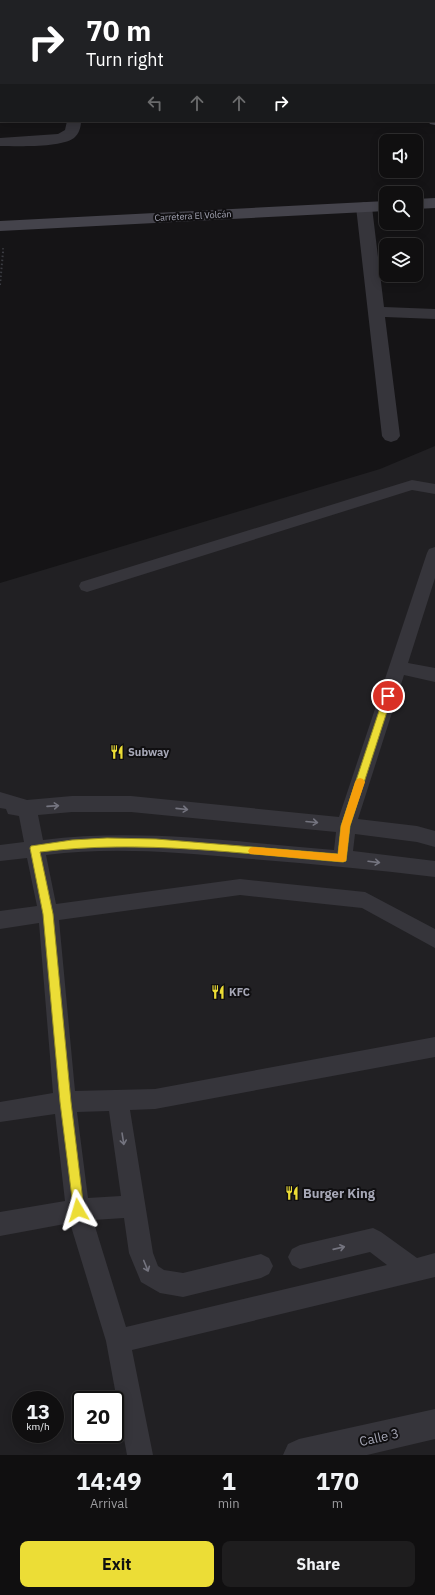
<!DOCTYPE html>
<meta charset="utf-8">
<style>
body{margin:0;font-family:"IBM Plex Sans",sans-serif;background:#1e1d1e;color:#f1f3f6;height:100vh;display:flex;flex-direction:column;font-size:15px;white-space:nowrap}
*{box-sizing:border-box;margin:0}
p{font-size:13px;color:#9c9c9f}
.icon{flex:none;width:22px;height:22px;fill:none;stroke:currentColor;stroke-width:2;stroke-linecap:round;stroke-linejoin:round}
.map{position:relative;height:1455px;overflow:hidden}
.details{display:flex;flex-direction:column;background:#100f10;flex:1}
.details>*{flex:none}
.top-card{position:absolute;left:0px;top:0px;width:435px;height:122px;box-shadow:0 2px 10px #0003,0 0 0 1px #302f30;background:#202124;color:#fff;overflow:hidden}
.buttons{position:absolute;left:379px;top:134px;display:grid;gap:8px}
.buttons a{display:grid;place-items:center;width:44px;height:44px;border-radius:8px;background:#100f10;box-shadow:0 2px 10px #0003,0 0 0 1px #302f30;font-size:20px}
.speed{position:absolute;left:12px;top:1391px;display:flex;gap:8px;font-size:20px;font-weight:700;text-align:center}
.speed>*{display:grid;place-content:center;width:52px;height:52px;border-radius:50%;background:#100f10;box-shadow:0 2px 10px #0003,0 0 0 1px #302f30;line-height:1}
.speed small{font-size:10px;font-weight:400}
.speed .limit{border:2px solid #111;border-radius:6px;background:#fff;color:#111}
.pin{position:absolute;display:grid;place-items:center;width:34px;height:34px;color:#fff;margin:-17px;border:2px solid #fff;border-radius:50%;box-shadow:0 1px 4px #0007}
.me{position:absolute;width:44px;margin:-22px;rotate:353deg;stroke-linejoin:round;filter:drop-shadow(0 0 3px #0008)}
.turn{display:flex;align-items:center;gap:14px;height:84px;padding:0 20px;font-size:18px}
.turn .icon{width:52px;height:52px;stroke-width:2.5}
.turn b{display:block;font-size:28px;line-height:34px}
.lanes{display:flex;align-items:center;height:38px;padding:0 20px;background:#0003;justify-content:center;gap:20px;direction:ltr}
.lanes .off{opacity:.35}
.eta{display:flex;justify-content:space-evenly;align-items:center;height:68px;text-align:center}
.eta b{font-size:24px;font-weight:800;line-height:28px}
.primary-button{display:flex;gap:8px;margin-top:auto;padding:8px 20px}
.primary-button a{flex:1;height:46px;border-radius:8px;background:#ecdd36;color:#111;font-size:16px;font-weight:800;line-height:46px;text-align:center}
.primary-button a+a{background:#1e1d1e;color:#f1f3f6}
.map>svg:first-child{display:block}
.built{fill:#212023;fill-rule:evenodd}
.lines{fill:none;stroke-linecap:round;stroke-linejoin:round}
.path-far1{stroke:#3b3c42;stroke-width:1.5;stroke-dasharray:1.5 2;stroke-linecap:butt}
.path{stroke:#3b3c42;stroke-width:2;stroke-dasharray:1.5 2.5;stroke-linecap:butt}
.lane{fill:#36353b;fill-rule:evenodd}
.street{fill:#36353b;fill-rule:evenodd}
.secondary{fill:#44434b;fill-rule:evenodd}
.oneway{stroke:#74747f}
.route{fill:#ecdd36;stroke:#999023}
.slow{fill:#f59e0b}
.labels{text-anchor:middle;stroke-width:4;stroke-linejoin:round;paint-order:stroke}
.far-street-label{font-size:9px;fill:#a6a7b6;stroke:#100f11}
.poi-label{font-size:11px;font-weight:bold;fill:#a6a7b6;stroke:#100f11;text-anchor:start}
.near-poi-label{font-size:13px;font-weight:bold;fill:#a6a7b6;stroke:#100f11;text-anchor:start}
.near-street-label{font-size:13px;fill:#a6a7b6;stroke:#100f11}
</style>
<div class="map">
<svg width="435" height="1455" viewBox="0 0 435 1455">
<rect width="100%" height="100%" fill="#151416"/>
<!-- built -->
<path class="built" d="M435,446V1455H0V583L380,469ZM21,1400H55V1434H21ZM81,1400H115V1434H81Z"/>
<g class="lines">
<!-- path-far1 -->
<path class="path-far1" d="M3,253V248"/>
<!-- path -->
<path class="path" d="M0,285L3,252"/>
<!-- lane -->
<path class="lane" d="M412,480L435,484V494L412,490L87,592L81,590L79,586L81,582Z
M435,547V578L408,663L435,668V682L404,675L358,819L417,826L435,831V847L417,842L355,834L353,851L435,861V877C370,869 305,863 239,858C174,852 111,847 46,855L56,904L240,879L365,892L435,929V948L362,908L240,895L59,920L75,1091L155,1089L435,1037V1057L155,1109L130,1110L153,1253L158,1266L164,1270L183,1273L261,1254L269,1258L273,1266L269,1274L261,1278L183,1297L160,1293L141,1282L129,1253L124,1218L93,1220L126,1327L387,1265L370,1252L300,1269L292,1265L288,1257L292,1249L300,1245L373,1228L381,1232L417,1258L435,1253V1277L132,1350L153,1455H127L106,1341L70,1223L0,1236V1212L65,1201L55,1114L0,1122V1102L53,1093L39,923L0,929V911L37,906L27,858L0,861V845L24,842L19,816L8,814L6,809L0,808V792L27,800L72,796H131L339,817L427,553L429,549ZM72,812H131L336,832L334,850C237,842 140,828 43,840L38,815ZM109,1111L121,1196L88,1198L77,1112Z"/>
<!-- street -->
<path class="street" d="M90,0H102V1H90Z
M67,121H81C81,127 79,134 74,138C60,148 17,146 0,146V138L58,134L65,130Z
M364,202L369,204L372,207L384,307L435,309V319L385,317L400,436L397,440L391,442L385,440L382,436L356,207L359,204Z
M435,1409V1439L367,1455H283L288,1444L299,1439Z"/>
<!-- secondary -->
<path class="secondary" d="M307,0H320V1H307Z
M356,0H368V1H356Z
M406,0H419V1H406Z
M434,27H435V36H434Z
M434,89H435V98H434Z
M434,116H435V125L430,124L428,121H434Z
M435,198V208L416,209V199Z
M386,201V211L0,231V221Z"/>
</g>
<!-- one-way arrows -->
<defs><path id="oneway-shaft" d="M-6 0H5M1.5-3L5.5 0L1.5 3" fill="none" stroke-width="1.6" stroke-linecap="round" stroke-linejoin="round"/></defs>
<g class="oneway">
<use href="#oneway-shaft" transform="translate(53 806) rotate(-4)"/>
<use href="#oneway-shaft" transform="translate(182 809) rotate(6)"/>
<use href="#oneway-shaft" transform="translate(312 822) rotate(5)"/>
<use href="#oneway-shaft" transform="translate(374 862) rotate(7)"/>
<use href="#oneway-shaft" transform="translate(123 1139) rotate(81)"/>
<use href="#oneway-shaft" transform="translate(339 1248) rotate(-13)"/>
<use href="#oneway-shaft" transform="translate(146 1266) rotate(68)"/>
</g>
<!-- route -->
<path class="route" d="M388,692L392,696L350,826L346,861L343,862C242,854 141,839 40,852L53,914L71,1102L84,1210L82,1214L78,1216L74,1214L60,1102L43,914L30,848L31,846L72,840L107,838L156,839L338,854L341,826L384,696Z"/>
<!-- slow -->
<path class="slow" d="M360,778L363,779L365,782L350,826L346,861L343,862L250,854L248,851L250,848L253,847L338,854L341,826L355,782L357,779Z"/>
<!-- icons -->
<defs>
<symbol id="restaurant-bare" viewBox="-9 -9 18 18"><path d="M-5-6h1v4h1v-4h1v4h1v-4h1v5L-1.5 .5V6h-2V.5L-5-1ZM5-6V6H3V1.5H1.5Q1.5-4 5-6Z" fill="#ecdd36" stroke="#100f11" stroke-width="2.5" paint-order="stroke"/></symbol>
</defs>
<g fill-rule="evenodd">
<use href="#restaurant-bare" x="107" y="742" width="20" height="20"/>
<use href="#restaurant-bare" x="208" y="982" width="20" height="20"/>
<use href="#restaurant-bare" x="282" y="1183" width="20" height="20"/>
</g>
<g class="labels">
<!-- far-street labels -->
<g class="far-street-label">
<text transform="translate(193 216) rotate(-3)" y="3">Carretera El Volcán</text>
</g>
<!-- poi labels -->
<g class="poi-label">
<text x="128" y="756">Subway</text>
<text x="229" y="996">KFC</text>
</g>
<!-- near-poi labels -->
<g class="near-poi-label">
<text x="303" y="1198">Burger King</text>
</g>
<!-- near-street labels -->
<g class="near-street-label">
<text transform="translate(379 1437) rotate(-13)" y="5">Calle 3</text>
</g>
</g>
</svg>
<div class="buttons">
<a><svg class="icon" aria-label="sound" viewBox="0 0 24 24"><path d="M4 9h4l5-4v14l-5-4H4zM17 9q2 3 0 6"/></svg></a>
<a><svg class="icon" aria-label="search" viewBox="0 0 24 24"><circle cx="10" cy="10" r="6"/><path d="M15 15l6 6"/></svg></a>
<a><svg class="icon" aria-label="layers" viewBox="0 0 24 24"><path d="M12 4l9 5-9 5-9-5zM3 14l9 5 9-5"/></svg></a>
</div>
<div class="speed"><div>13<small>km/h</small></div><div class="limit">20</div></div>
<div class="pin" style="left:388px;top:696px;background:#d93025"><svg class="icon" aria-label="arrive" viewBox="0 0 24 24"><path d="M6 21V4h12l-3 4 3 4H6"/></svg></div>
<svg class="me" style="left:78px;top:1210px" viewBox="-20 -20 40 40"><path d="M0-17L14 15 0 8-14 15z" fill="#ecdd36" stroke="#fff" stroke-width="4"/></svg>
<div class="top-card">
<div class="turn"><svg class="icon" aria-label="right" viewBox="0 0 24 24"><path d="M7 20v-9h11M14 6l5 5-5 5"/></svg><div><b>70 m</b>Turn right</div></div>
<div class="lanes"><svg class="icon off" aria-label="left" viewBox="0 0 24 24"><path d="M17 20v-9H6M10 6l-5 5 5 5"/></svg><svg class="icon off" aria-label="ahead" viewBox="0 0 24 24"><path d="M12 20V5M6 11l6-6 6 6"/></svg><svg class="icon off" aria-label="ahead" viewBox="0 0 24 24"><path d="M12 20V5M6 11l6-6 6 6"/></svg><svg class="icon" aria-label="right" viewBox="0 0 24 24"><path d="M7 20v-9h11M14 6l5 5-5 5"/></svg></div>
</div>
</div>
<section class="details">
<div class="eta">
<div><b>14:49</b><p>Arrival</p></div>
<div><b>1</b><p>min</p></div>
<div><b>170</b><p>m</p></div>
</div>
<div class="primary-button"><a>Exit</a><a>Share</a></div>
</section>
